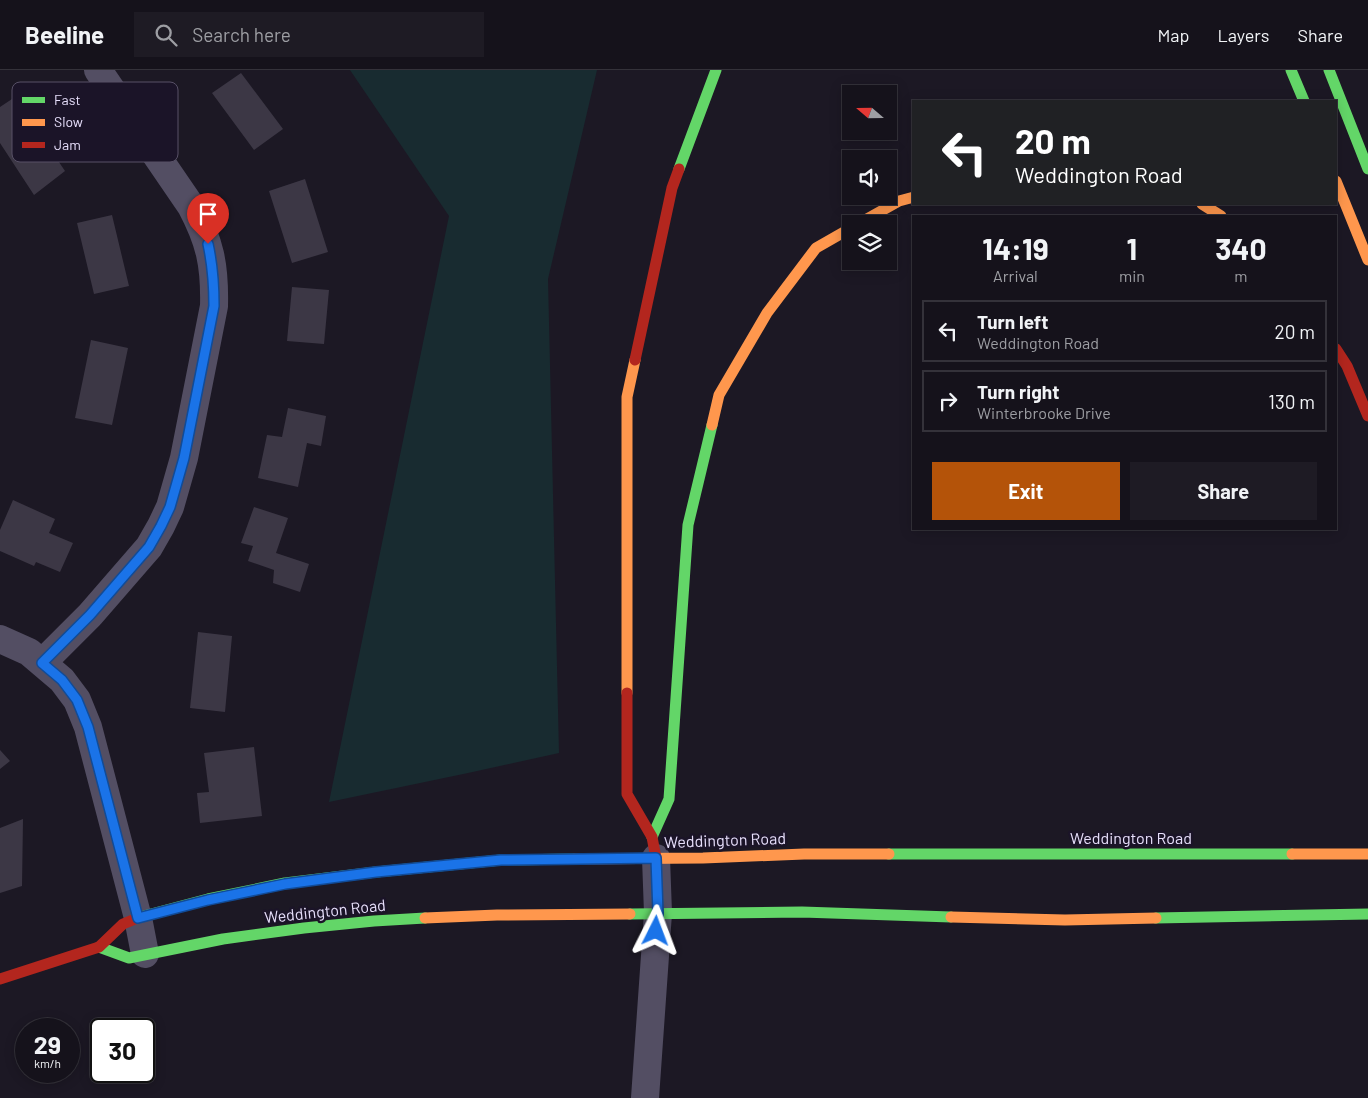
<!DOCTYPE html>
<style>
body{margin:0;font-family:Barlow,sans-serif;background:#1e1b24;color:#f1f3f6;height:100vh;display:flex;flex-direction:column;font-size:19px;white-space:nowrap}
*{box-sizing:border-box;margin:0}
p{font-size:16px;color:#9d9ea3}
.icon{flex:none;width:28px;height:28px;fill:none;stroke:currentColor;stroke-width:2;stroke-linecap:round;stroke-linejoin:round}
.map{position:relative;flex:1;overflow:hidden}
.panel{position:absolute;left:912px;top:145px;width:425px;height:315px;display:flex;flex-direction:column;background:#15121b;border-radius:0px;box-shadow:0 2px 12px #0003,0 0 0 1px #34323a}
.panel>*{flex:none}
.top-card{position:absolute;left:912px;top:30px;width:425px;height:105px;border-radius:0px;box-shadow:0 2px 12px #0003,0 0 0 1px #34323a;background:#202124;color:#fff;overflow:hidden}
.needle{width:32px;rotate:290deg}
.buttons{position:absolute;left:842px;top:15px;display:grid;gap:10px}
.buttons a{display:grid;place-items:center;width:55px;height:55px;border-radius:0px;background:#15121b;box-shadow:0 2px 12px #0003,0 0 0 1px #34323a;font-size:25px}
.speed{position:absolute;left:15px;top:948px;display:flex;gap:10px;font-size:25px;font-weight:700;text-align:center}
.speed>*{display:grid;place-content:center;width:65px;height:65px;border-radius:50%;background:#15121b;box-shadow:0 2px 12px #0003,0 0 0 1px #34323a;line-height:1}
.speed small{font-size:12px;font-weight:400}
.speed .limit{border:2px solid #111;border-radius:8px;background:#fff;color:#111}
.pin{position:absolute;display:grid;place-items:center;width:42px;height:42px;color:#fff;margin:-51px -21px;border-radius:50% 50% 50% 0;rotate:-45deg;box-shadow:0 0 5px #0007}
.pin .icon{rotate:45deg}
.me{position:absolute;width:55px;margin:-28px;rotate:3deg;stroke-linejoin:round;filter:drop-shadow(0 0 4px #0008)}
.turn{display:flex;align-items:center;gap:18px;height:105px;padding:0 20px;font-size:22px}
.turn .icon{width:65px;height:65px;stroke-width:2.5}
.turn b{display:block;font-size:35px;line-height:42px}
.eta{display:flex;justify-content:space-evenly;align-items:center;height:85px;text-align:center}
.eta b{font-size:30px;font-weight:700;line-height:35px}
.cta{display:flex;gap:10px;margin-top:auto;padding:10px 20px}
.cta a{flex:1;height:58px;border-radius:0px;background:#b45309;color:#fff;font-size:20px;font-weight:700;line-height:58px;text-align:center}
.cta a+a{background:#1e1b24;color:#f1f3f6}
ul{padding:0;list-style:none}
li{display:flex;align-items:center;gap:15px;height:62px;margin:0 10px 8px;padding:0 10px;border:2px solid #34323a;border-radius:0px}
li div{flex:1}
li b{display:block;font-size:19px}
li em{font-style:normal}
header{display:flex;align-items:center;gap:30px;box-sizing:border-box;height:70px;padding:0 25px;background:#15121b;border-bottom:1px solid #34323a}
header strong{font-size:24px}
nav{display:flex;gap:28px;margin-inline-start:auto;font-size:18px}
.search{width:350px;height:45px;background:#1e1b24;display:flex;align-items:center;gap:12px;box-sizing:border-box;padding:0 18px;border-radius:0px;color:#9d9ea3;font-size:19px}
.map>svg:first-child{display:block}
.green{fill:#182b30}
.building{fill:#3c3745}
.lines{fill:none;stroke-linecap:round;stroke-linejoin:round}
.street{stroke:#534e63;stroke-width:28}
.fast{stroke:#63d668;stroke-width:11}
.slow{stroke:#ff974d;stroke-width:11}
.jam{stroke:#b3261e;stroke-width:11}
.route-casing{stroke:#114b97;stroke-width:12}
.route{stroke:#1a73e8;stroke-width:9}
.labels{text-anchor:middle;stroke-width:5;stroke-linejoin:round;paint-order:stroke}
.street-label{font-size:16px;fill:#e7dffb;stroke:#1b1428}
.key{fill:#1b1428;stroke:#585167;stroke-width:1}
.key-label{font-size:14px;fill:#e7dffb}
</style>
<header>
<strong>Beeline</strong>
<div class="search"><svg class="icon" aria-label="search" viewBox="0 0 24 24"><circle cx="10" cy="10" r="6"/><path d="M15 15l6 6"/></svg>Search here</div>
<nav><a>Map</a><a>Layers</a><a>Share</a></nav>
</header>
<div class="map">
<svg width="1368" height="1028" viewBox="0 0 1368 1028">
<rect width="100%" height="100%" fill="#1c1824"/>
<!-- green -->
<path class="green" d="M350,0H597L548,209L559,683L468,703L329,732L449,146Z"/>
<!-- building -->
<path class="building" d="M241,3L283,59L254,80L212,23Z
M15,27L65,101L34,125L0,73V37Z
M305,109L328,182L292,193L269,121Z
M112,145L129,216L94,224L77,153Z
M292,217L329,220L324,274L287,271Z
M91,270L128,278L112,355L75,348Z
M288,338L326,346L321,376L307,373L298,417L258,408L267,365L282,367Z
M13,430L55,449L49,463L73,473L60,502L36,492L34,496L0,481V460Z
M254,437L288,448L276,483L309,494L300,522L273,513L274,500L248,491L253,476L241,473Z
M198,562L232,566L225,642L190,638Z
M254,677L262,746L200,753L197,723L209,722L204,683Z
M0,680L10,691L0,699Z
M23,749L22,816L0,823V758Z"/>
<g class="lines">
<!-- street -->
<path class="street" d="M0,569L29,582L62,610L77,630L88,657L138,848L145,884
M42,593L90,545L149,477L161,456L170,437L184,388L214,236C215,195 210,172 191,136L98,0
M645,1028L658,843L656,788"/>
<!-- fast -->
<path class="fast" d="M1291,0L1304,31
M1329,0L1368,99
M679,99L716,0
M652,767L669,729L688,455L712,355
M889,784H1292
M630,844L802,842L951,847
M140,847L208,829L285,813L376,802L501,790L574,789
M1156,848L1368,844
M99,877L129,888L223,869L304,858L374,851L425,848"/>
<!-- slow -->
<path class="slow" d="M1336,111L1368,190
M1202,134L1221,146
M858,154L899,131L914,127
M712,355L719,325L767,243L816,178L851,158
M627,623V327L635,290
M1292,784H1368
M574,789L703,788L804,784H889
M951,847L1065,850L1156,848
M425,848L497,845L630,844"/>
<!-- jam -->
<path class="jam" d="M1336,279L1347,296L1368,346
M635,290L672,118L679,99
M627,623V724L652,767L656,788
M0,909L99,877L123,854L140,847"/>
</g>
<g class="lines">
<defs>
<path id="route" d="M208,174C213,197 214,213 214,236L184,388L170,437L161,456L149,477L90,545L42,593L62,610L77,630L88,657L138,848L208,830L285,814L376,802L501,790L656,788L658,843L656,861"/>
</defs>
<!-- route casing -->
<use href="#route" class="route-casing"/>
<!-- route -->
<use href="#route" class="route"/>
</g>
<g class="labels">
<!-- street labels -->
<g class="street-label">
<text x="1131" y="774">Weddington Road</text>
<text transform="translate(725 770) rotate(-2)" y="6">Weddington Road</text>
<text transform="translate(325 841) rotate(-6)" y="6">Weddington Road</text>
</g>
</g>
<!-- legend -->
<rect x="12" y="12" width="166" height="80" rx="8" class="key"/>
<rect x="22" y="27" width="23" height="6" fill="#63d668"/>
<rect x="22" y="49" width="23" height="7" fill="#ff974d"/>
<rect x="22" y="72" width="23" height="6" fill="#b3261e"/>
<g class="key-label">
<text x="54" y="35">Fast</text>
<text x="54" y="57">Slow</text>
<text x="54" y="80">Jam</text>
</g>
</svg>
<div class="buttons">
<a><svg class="needle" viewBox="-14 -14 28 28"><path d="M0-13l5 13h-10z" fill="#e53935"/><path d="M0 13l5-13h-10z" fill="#9d9ea3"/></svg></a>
<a><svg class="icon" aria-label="sound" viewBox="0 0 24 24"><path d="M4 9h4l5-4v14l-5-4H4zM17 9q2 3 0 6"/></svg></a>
<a><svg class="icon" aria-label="layers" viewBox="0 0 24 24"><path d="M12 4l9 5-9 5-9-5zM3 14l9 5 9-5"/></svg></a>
</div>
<div class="speed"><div>29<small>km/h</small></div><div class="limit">30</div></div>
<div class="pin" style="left:208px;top:174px;background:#d93025"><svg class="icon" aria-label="arrive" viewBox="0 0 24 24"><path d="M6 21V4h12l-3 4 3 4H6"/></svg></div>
<svg class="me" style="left:656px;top:861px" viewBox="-20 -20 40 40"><path d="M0-17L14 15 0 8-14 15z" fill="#1a73e8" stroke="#fff" stroke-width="4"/></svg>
<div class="top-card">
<div class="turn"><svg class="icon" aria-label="left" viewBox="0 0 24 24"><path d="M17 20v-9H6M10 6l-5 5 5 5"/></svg><div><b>20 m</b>Weddington Road</div></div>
</div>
<section class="panel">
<div class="eta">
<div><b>14:19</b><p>Arrival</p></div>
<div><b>1</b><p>min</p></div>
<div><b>340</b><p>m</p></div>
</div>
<ul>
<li><svg class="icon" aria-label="left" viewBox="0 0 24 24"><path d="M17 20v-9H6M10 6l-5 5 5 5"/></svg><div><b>Turn left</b><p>Weddington Road</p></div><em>20 m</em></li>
<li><svg class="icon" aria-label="right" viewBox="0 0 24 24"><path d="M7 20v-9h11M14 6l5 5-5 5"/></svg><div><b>Turn right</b><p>Winterbrooke Drive</p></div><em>130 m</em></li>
</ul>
<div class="cta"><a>Exit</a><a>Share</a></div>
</section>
</div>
